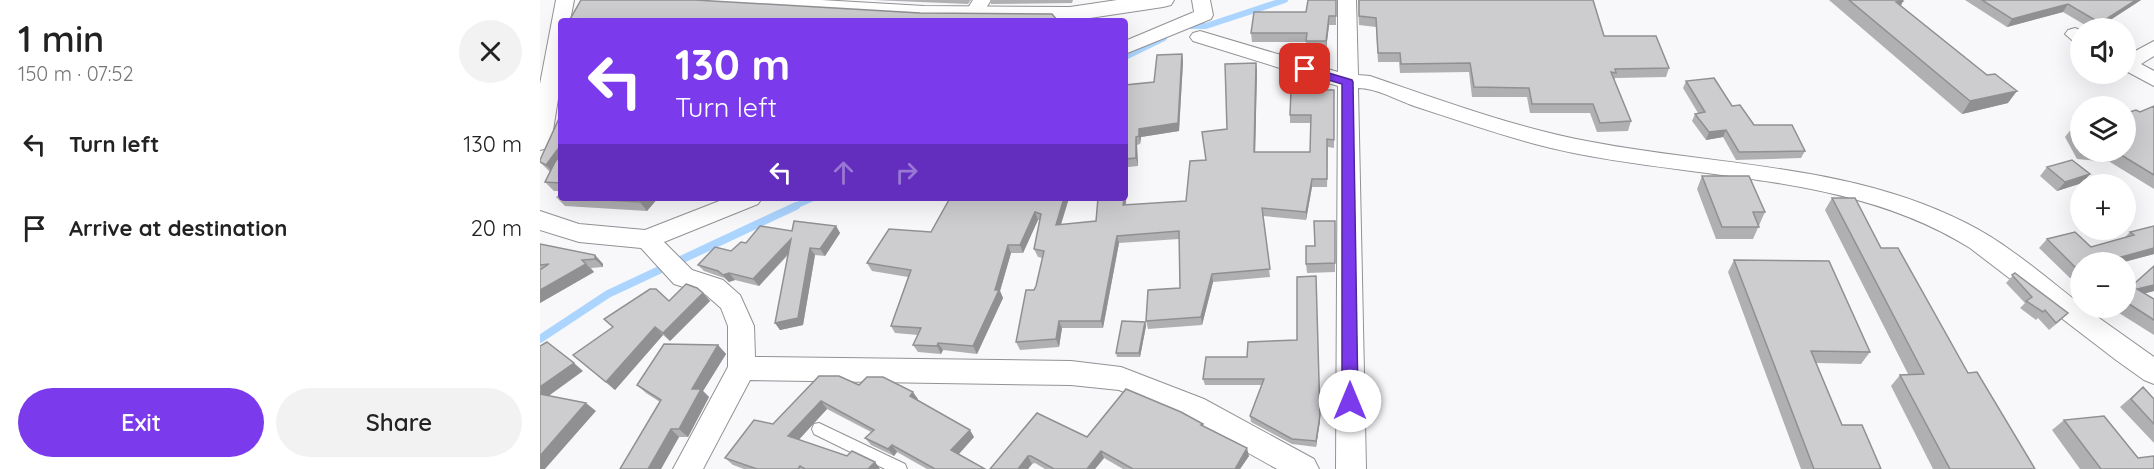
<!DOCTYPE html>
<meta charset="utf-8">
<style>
body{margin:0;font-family:Quicksand,sans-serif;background:#f2f2f2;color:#222;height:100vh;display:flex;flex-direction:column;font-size:22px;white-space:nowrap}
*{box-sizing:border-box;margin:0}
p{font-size:20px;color:#767676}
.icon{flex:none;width:33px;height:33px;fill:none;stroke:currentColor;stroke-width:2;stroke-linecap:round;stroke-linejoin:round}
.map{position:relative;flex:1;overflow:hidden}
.panel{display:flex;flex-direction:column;background:#fff;width:540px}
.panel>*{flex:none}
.guide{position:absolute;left:18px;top:18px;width:570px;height:183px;border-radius:6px;box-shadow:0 6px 24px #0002;background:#7c3aed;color:#fff;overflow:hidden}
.buttons{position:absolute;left:1530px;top:18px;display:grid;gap:12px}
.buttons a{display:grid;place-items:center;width:66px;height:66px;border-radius:50%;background:#fff;box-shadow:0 6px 24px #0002;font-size:30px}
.pin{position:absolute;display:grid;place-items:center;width:51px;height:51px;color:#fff;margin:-26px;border-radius:12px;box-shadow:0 3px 9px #0006}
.me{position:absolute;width:66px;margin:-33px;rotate:0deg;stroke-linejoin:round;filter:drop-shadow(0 0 4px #0008)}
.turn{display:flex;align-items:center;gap:21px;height:126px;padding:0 18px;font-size:27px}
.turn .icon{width:78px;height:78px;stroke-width:2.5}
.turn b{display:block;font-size:42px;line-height:51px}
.lanes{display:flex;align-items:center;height:57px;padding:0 18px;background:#0003;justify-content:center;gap:30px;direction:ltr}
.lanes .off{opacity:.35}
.round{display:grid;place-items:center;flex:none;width:63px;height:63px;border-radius:32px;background:#f2f2f2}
.overview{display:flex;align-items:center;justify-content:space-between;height:102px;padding:0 18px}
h1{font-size:36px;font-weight:600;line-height:45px}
.button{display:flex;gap:12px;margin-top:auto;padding:12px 18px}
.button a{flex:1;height:69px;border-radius:36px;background:#7c3aed;color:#fff;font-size:24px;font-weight:600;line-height:69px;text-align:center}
.button a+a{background:#f2f2f2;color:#222}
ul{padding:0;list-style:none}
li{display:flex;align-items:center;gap:18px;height:84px;padding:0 18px}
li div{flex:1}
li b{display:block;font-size:22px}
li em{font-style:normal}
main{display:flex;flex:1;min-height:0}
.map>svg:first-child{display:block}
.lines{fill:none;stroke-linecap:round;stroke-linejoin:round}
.stream-far1{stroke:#abd4fe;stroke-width:6}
.stream{stroke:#abd4fe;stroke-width:8}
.service-casing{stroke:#929295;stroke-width:2}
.minor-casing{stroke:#929295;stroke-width:2}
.tertiary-casing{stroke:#929295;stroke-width:2}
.service{fill:#fff;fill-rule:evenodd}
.minor{fill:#fff;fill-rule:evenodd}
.tertiary{fill:#fff;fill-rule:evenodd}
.wall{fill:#b0b0b3}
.shaded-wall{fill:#909092}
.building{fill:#cdcdd0;stroke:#909092;stroke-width:1.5}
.route{fill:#7c3aed;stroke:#51269a;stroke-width:1.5}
</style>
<main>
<section class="panel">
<div class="overview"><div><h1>1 min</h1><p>150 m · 07:52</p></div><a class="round"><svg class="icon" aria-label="close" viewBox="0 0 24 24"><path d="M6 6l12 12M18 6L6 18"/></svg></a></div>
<ul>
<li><svg class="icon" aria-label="left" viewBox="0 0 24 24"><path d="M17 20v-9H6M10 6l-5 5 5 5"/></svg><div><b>Turn left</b></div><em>130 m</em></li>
<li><svg class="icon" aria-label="arrive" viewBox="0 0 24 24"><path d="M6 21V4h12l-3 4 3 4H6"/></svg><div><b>Arrive at destination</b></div><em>20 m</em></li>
</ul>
<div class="button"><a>Exit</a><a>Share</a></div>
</section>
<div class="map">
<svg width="1614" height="469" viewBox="0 0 1614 469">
<rect width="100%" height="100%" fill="#f8f8fb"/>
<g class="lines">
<!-- stream-far1 -->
<path class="stream-far1" d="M651,26H666L745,0
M585,57L624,38
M253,207L273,198"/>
<!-- stream -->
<path class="stream" d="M0,339L68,294L256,206"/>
<defs>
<path id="service" d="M279,423L365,464L367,469H345L274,434L272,429L274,424Z"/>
<path id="minor" d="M16,0H34L30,21H21V80L11,143L8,148L0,150V84Z
M433,0H451L440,18H426L424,14Z
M652,0H670L673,15L671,19L585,54V41L654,12Z
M798,0H816L818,75L830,76C903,101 976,128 1052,142C1177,166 1311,164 1426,223C1468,244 1504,276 1540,304V308H1545L1614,357V384L1604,380L1576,360L1430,248C1301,167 1138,182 995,144C954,133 914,119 874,106C857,100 836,88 818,88L826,469H796L798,86L653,41L650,37L653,33L660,31L798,72Z
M1535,28L1540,30V43L1533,41L1525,34L1528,30Z
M1614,41V56L1601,64L1614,71V86L1586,71V56Z
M187,198H222L218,204L124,242L152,270L183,280L200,295L214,326L215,357L531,361L581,367L664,399L774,459L779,469H737L644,417L579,390L531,385L210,380L163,469H133L188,367V326L181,308L165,294L134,284L101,248L39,242L0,230V211L39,224L105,230Z"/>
<path id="tertiary" d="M151,0H281L384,6L530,7L577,0H634L631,5L623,7L530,21L384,20L162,7L154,5Z"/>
</defs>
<!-- service casing -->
<use href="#service" class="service-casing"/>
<!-- minor casing -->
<use href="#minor" class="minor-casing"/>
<!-- tertiary casing -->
<use href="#tertiary" class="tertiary-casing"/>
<!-- service -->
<use href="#service" class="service"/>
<!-- minor -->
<use href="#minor" class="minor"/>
<!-- tertiary -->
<use href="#tertiary" class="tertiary"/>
</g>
<!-- wall -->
<path class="wall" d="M333,0H431L428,4Z
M450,0H533L532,3L451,4Z
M796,0V25H789L786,50H767L766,42H712L711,33Z
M818,0L1064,36L1129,68L1126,77L1075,78L1074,81L1091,121L1088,131L1057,132L1050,113H990L987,97H932L929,72L860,73L859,62H838L836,27L819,25Z
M1289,0H1362L1363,1L1361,6L1468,103L1422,114Z
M1425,0H1601L1558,28H1550L1523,12L1467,27Z
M642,54L643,62L639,131L601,137L600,144L597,145L598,166L588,167L586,205L646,201L666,160L687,129L716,63L717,71L715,152H770L771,123H750V115L794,90V148L788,147L787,187H772L766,220L723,216L730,277L673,282L662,325L608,329L606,321L640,288L639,239L579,243L563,328H522L519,347L480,350L476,342L496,286L503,258L498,257L494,249L500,220H498L483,253H471L460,291L463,298L437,354L403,350L401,354L378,352L373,345L378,335L355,333L351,326L368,277L332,271L327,263L391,232L410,198H529L521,225L556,221L585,85L614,82Z
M1146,81L1192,106L1214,125L1265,151L1261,158L1196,160L1183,137L1166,140L1152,121L1155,114L1158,113L1143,88Z
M1614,106V189L1570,162L1537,159L1525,137L1532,128L1540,125V152H1586L1600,112Z
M21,114V191H14L5,182L10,172L0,162Z
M1507,167L1550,174L1542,183L1517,191L1500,176Z
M1162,176L1225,212L1213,239H1176L1157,189Z
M21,193V198H118L107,211L25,206L16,197Z
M1292,198L1341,248L1495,469H1393L1351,386L1360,375L1368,374L1285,210Z
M795,221V272L767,273L766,264Z
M296,226L300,233L285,256L275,255L263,325L240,330L235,323L248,255L219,286L195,280L189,282L184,278L164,271L158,265L191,251L206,243L252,231Z
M1614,226V254L1584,262H1540V275L1530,278L1499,248L1507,239L1551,247L1585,237L1590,232Z
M0,244L55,255L63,264V267L51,268L54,272L0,303Z
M1194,260L1330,352L1321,364L1276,363L1302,425L1341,469H1261L1188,272Z
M1614,266V291L1604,293L1614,299V335L1571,308H1586V291Z
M1475,273L1521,320L1509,330L1498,318L1496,320L1480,308L1485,303L1466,283Z
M163,293L170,301L130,341L123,335L75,390L33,355L73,327L129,301Z
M605,322L606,326L600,357H577L576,353Z
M178,345L186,354L163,391L169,397L148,437H139L121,469H80L120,402L106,393L97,385Z
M707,357L780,421L776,447L752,444L711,422L710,416L722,385H665L663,379Z
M279,376L378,399V401L434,437L419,454L445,469H387L357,452L354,456L331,445L325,438L331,432L287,409L258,440L307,456L335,462L340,469H204L193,465L185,458L233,424Z
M1603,387L1614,399V443L1580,407Z
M1524,420L1598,458L1614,469H1540L1512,430Z
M663,424V426L709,456L700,469H583L564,458L555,469H505L495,463L492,464L488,469H450L547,437Z"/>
<!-- shaded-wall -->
<path class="shaded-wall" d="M1596,0H1601L1558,28H1556L1560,23Z
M1363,1L1357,13L1356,2Z
M1528,4L1523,12L1467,27L1472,19Z
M789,16V25L786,50V41Z
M642,54L643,62L639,131L601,137L600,144L599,136V129Z
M716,63L717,71L715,160L714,152Z
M1477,91L1468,103L1422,114L1430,101Z
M1186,130L1183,137L1166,140L1169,132Z
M596,137L597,145L598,166L596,158Z
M21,145V165L14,174L6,165Z
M586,159L588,167L585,213L583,205L584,198H585Z
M1550,174L1542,183L1517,191L1525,182Z
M772,179V187L766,220V212Z
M103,198H118L107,211L100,202Z
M524,198H529L518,233L516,225Z
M495,212L498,220L483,253L480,245Z
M296,226L300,233L285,256L280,249Z
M577,236L579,243L563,328L561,321Z
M251,239L255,246L219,286L213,279Z
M468,245L471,253L460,291L463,298L437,354L433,346L455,290Z
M270,248L275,255L263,325L240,330L235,323Z
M1614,248V254L1584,262H1563Z
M55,255L63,264V267L55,259Z
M46,264L54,272L0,303V290Z
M1540,269V275L1530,278L1538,270Z
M189,273L195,280L189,282L183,275Z
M672,274L673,282L662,325L661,317Z
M776,283L780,421L776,447Z
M1614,285V291L1588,298L1597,289Z
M163,293L170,301L130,341L123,333Z
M519,321L522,328L519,347L516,339Z
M605,322L606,326L600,357L599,353Z
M115,327L123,335L75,390L66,382Z
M398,343L403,350L401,354L397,346Z
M178,345L186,354L163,391L169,397L148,437L139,429L152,389Z
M34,363L43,371L3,400L0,398V387Z
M373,392L378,399L375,404L370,396Z
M281,401L287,409L255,444L248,436Z
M46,403L56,411L5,469H0V456Z
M131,429L139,437L121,469H108Z
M430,430L434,437L416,457L411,450Z
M352,445L357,452L354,456L348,449Z
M707,448L709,456L700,469H695Z
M561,451L564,458L555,469H547Z
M488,456L492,464L488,469H478Z
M335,462L340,469H328Z"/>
<!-- building -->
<path class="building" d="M41,0H155L380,13L512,14L518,21H29Z
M768,0H796V16H789L786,41H766L767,33H711L714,12H766Z
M819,0H1053L1064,36H1116L1129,68L1075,69L1076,73L1071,72L1091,121L1060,123L1053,104H992L989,88L934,87L930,63L861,64L860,53H838L836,18L819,16Z
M1309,0H1362L1363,1L1356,2L1447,75L1455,74L1477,91L1430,101Z
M1442,0H1596L1560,23L1528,4L1472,19Z
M642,54L638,123L599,129V136L596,137V158L586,159L585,170V85L614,82L617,55Z
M716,63L714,152H770L771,115H750L751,90H794V140L787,139V179H772L766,212L722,208L730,269L672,274L661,317L606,321L608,290L640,288L639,231L577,236L561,321H519L516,339L476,342L486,290H494L496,286L504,251L494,249L501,214L495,212L480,245H468L455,290H459L433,346L398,343L397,346L373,345L381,328L351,326L371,270L327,263L349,229L391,232L410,198H524L516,225L556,221L558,198H584L583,205L646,201L650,161L666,160L662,132L687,129L685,64Z
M1174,78L1192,106L1200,105L1214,125H1252L1265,151L1199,152L1186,130L1169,132L1155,114L1165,112L1146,81Z
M1614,106V175L1578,153L1565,152H1586V113L1596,110L1600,112Z
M21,114V145L6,165L0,162V160Z
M1540,125V142L1532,128Z
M21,154V183L5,182L15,162Z
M1532,160L1550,174L1525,182L1507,167Z
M1162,176H1209L1225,212H1213L1219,227H1182Z
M32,198H103L100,202Z
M1292,198H1315L1341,248H1358L1428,373L1437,372L1495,469H1410L1360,375L1384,374Z
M254,221L296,226L280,249L270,248L258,318L235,323L251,239L213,279L189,273L183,275L178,271L158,265L175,247L191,251L201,242L206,243L220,226L252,231Z
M774,221H795V263L766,264V246H775Z
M1614,226V248L1563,262H1540V269L1538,270L1507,239L1535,232L1551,247L1594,235L1590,232Z
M0,244L55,255V259L42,260L46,264L0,290V270L9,264L0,265Z
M1194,260L1289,261L1330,352L1271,351L1302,425H1322L1341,469H1274Z
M1614,266V285L1597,289L1614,299V320L1586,302V291Z
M1475,273L1528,313L1516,323L1505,310L1503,312L1486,301L1492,297L1472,275Z
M776,276L780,415L776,441L752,439L710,416L724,379H663L666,357H707L708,342L757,340V277Z
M146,284L157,288L163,293L123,333L115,327L66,382L33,355L73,327L64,319L110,289H116L129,301Z
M582,321L605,322L599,353H576Z
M7,342L34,363L0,387V346Z
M124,344L178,345L152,389H161L139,429H131L108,469H80L121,400L97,385Z
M279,376H299L319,385L327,377H343L373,392L370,396L430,430L411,450L445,469H395L352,445L348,449L325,438L334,430L281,401L248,436L307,456L312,451L335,462L328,469H265L260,466L258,469H217L185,458L214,420L233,424Z
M1603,387L1614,399V424L1591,399Z
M586,389L641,412L663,424L661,425L707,448L695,469H593L561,451L547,469H514L491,456H488L478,469H450L497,413L547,437Z
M0,394L46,403L0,456Z
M1564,416L1598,458L1614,456V469H1561L1524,420Z"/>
<!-- route -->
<path class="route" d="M765,66L812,80L813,82L818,401L816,406L810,408L805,406L802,401V84L761,72L760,69Z"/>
</svg>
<div class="buttons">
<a><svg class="icon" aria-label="sound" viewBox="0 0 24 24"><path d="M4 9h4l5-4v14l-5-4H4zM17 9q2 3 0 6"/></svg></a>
<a><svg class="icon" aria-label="layers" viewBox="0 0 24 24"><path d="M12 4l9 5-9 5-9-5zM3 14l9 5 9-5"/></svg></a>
<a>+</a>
<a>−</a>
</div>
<div class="pin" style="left:765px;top:69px;background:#d93025"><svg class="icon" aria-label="arrive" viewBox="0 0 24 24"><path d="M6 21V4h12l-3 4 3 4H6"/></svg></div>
<svg class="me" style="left:810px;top:401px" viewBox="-20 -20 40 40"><circle r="19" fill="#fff"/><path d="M0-13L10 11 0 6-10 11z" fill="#7c3aed"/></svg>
<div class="guide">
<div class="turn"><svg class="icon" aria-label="left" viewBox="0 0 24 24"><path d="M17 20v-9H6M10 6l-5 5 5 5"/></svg><div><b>130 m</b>Turn left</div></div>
<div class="lanes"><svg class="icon" aria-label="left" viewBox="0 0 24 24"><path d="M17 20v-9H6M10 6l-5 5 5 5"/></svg><svg class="icon off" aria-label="ahead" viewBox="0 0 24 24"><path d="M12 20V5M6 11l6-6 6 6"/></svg><svg class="icon off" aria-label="right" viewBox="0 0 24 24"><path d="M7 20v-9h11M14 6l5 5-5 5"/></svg></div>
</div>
</div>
</main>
